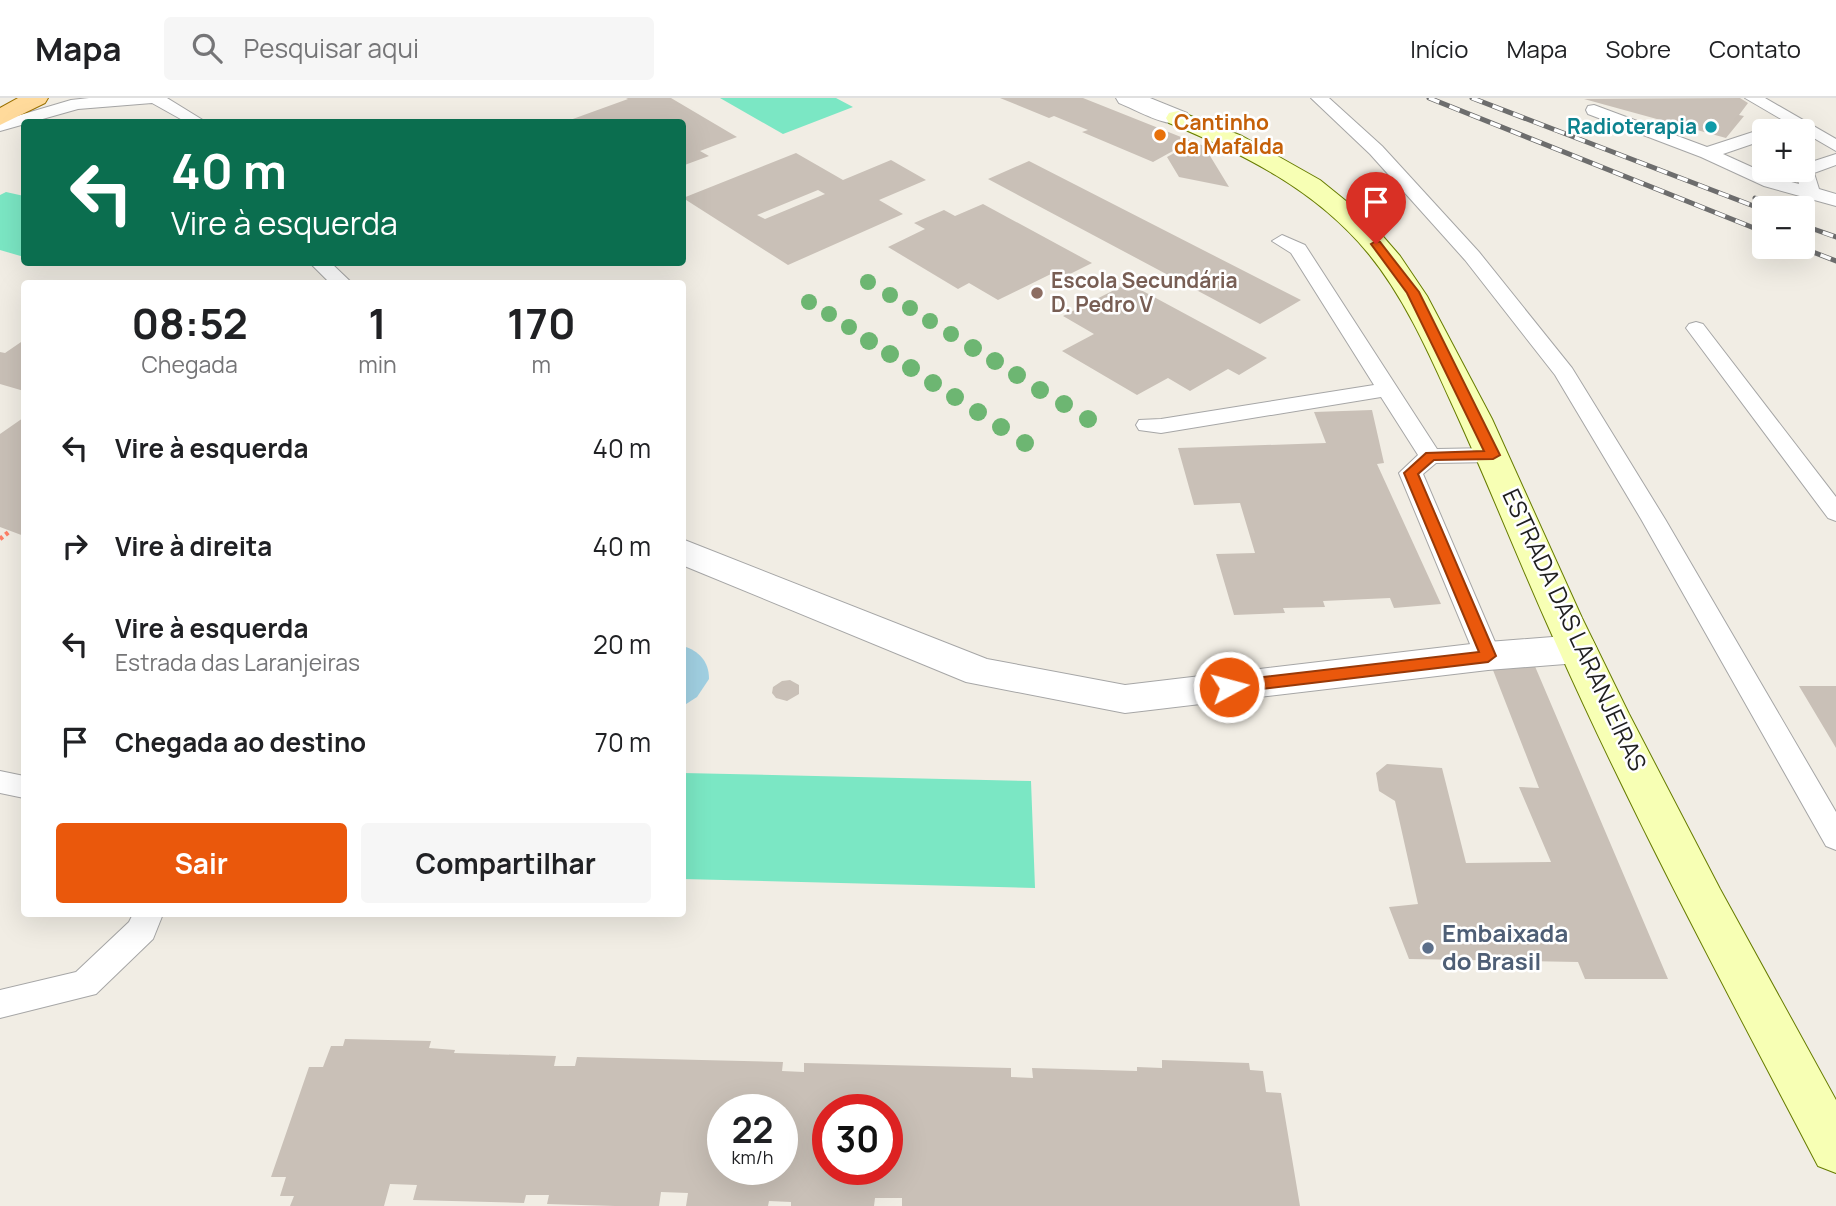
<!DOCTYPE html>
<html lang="pt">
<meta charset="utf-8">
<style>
body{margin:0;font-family:Manrope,sans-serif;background:#f6f6f6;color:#202124;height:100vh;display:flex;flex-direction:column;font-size:26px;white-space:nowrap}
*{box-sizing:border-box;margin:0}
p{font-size:23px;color:#757577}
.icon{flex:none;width:38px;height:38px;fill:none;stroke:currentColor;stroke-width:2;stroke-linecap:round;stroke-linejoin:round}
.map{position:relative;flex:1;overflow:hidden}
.details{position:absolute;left:21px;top:182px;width:665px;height:637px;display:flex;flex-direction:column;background:#fff;border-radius:7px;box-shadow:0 7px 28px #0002}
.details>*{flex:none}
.guide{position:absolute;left:21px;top:21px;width:665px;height:147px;border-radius:7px;box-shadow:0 7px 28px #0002;background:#0b6e4f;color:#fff;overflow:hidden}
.controls{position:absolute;left:1752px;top:21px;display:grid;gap:14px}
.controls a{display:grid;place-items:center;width:63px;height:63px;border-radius:7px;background:#fff;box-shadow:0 7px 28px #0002;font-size:35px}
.speed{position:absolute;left:707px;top:996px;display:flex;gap:14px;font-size:35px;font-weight:700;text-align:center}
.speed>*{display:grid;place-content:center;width:91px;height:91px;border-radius:50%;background:#fff;box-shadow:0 7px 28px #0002;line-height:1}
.speed small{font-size:18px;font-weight:400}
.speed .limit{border:10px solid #d22;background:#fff;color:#111}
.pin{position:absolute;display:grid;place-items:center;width:60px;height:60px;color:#fff;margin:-72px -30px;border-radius:50% 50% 50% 0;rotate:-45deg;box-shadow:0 0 7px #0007}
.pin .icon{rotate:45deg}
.me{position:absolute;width:77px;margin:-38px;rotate:83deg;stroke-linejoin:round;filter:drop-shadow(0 0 5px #0008)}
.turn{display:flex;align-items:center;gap:24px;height:147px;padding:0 35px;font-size:32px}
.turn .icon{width:91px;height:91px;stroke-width:2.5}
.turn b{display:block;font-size:49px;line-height:60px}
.eta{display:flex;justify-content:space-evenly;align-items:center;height:119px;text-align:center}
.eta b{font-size:42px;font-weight:700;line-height:49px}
.button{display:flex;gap:14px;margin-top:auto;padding:14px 35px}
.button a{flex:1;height:80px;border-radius:7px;background:#ea580c;color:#fff;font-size:28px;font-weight:700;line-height:80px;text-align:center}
.button a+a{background:#f6f6f6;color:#202124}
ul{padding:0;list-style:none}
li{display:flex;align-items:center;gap:21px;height:98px;padding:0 35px}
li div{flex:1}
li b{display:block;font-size:26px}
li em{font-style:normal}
header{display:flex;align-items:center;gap:42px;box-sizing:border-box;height:98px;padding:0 35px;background:#fff;border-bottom:2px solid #e0e0e0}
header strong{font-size:33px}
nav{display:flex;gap:38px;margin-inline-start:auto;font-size:24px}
.search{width:490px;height:63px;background:#f6f6f6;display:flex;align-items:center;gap:18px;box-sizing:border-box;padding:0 24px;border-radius:7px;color:#757577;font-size:26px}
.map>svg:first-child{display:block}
.pitch{fill:#7be7c4}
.water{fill:#a1d0e2}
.building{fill:#c9c0b7;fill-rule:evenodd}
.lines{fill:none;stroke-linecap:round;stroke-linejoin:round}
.service-casing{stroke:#a6a6a6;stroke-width:2}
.minor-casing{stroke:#a6a6a6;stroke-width:2}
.secondary-casing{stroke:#677c00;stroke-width:2}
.primary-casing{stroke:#9a7000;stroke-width:2}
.path{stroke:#ff8067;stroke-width:4.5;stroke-dasharray:3.5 3.5;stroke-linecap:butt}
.service{fill:#fff;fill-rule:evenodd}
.minor{fill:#fff;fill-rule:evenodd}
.secondary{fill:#f7ffb4;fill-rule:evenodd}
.primary{fill:#ffda9b;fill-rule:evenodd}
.rail-casing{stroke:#6d6d6d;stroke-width:5}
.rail{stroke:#fff;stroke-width:3.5;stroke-dasharray:11;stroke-linecap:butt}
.tree{fill:#6db672}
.route{fill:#ea580c;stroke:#983908;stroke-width:2}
.culture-dot{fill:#0f9aa8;stroke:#fff;stroke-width:2.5}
.food-dot{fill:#e8710a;stroke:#fff;stroke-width:2.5}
.education-dot{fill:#8d6e63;stroke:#fff;stroke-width:2.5}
.service-dot{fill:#5c6f8a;stroke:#fff;stroke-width:2.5}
.labels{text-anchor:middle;stroke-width:5;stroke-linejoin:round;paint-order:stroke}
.far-food-label{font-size:21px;font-weight:bold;fill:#c56008;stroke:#fff;text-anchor:start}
.far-culture-label{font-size:21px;font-weight:bold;fill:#0d838f;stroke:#fff;text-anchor:end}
.far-education-label{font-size:21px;font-weight:bold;fill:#785e54;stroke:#fff;text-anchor:start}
.street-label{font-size:24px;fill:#1f1f1f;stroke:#fff}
.service-label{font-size:24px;font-weight:bold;fill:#4e5e75;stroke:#fff;text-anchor:start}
</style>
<header>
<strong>Mapa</strong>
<div class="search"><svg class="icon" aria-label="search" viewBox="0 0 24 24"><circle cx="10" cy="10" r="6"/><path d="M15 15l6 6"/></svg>Pesquisar aqui</div>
<nav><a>Início</a><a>Mapa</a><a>Sobre</a><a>Contato</a></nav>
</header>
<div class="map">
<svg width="1836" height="1108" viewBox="0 0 1836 1108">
<rect width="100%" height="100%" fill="#f1ede4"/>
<!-- pitch -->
<path class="pitch" d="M720,0H836L853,9L783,36Z
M6,94L24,98V159L0,152V97Z
M683,675L1031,683L1035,790L683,781Z"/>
<!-- water -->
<path class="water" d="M683,548C699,553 709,563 709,581L697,599L683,608Z"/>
<!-- building -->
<path class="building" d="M626,0H671L737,39L700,53L709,58L682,68V24H575L570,22L628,1Z
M1000,0H1083L1191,43L1153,64L1082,34L1088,32L1054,18L1049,20Z
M1740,0L1748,5L1739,17L1744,18L1726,40L1584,1Z
M1194,44L1204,48L1229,89L1179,79L1167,59Z
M796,55L843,82L891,62L926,82L879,102L903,116L788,167L683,100ZM818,92L825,96L765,121L757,117Z
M1029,63L1203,152L1301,202L1260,226L988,81Z
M983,106L1092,165L1064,179L1055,174L998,202L969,185L958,191L888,149L925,131L914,125L944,112L955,118Z
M1128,185L1267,260L1239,277L1228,271L1190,293L1168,280L1137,297L1062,253L1094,236L1063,218Z
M24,242V293L0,286V254L5,255Z
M1372,312L1384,365L1377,366L1441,506L1394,510L1390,500L1323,503L1325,509L1283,510L1285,515L1234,517L1216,456L1255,455L1240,405L1194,407L1178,350L1326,345L1314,314Z
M23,320L24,321V438L0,429V336Z
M1534,566L1668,881H1585L1578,864L1409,861L1389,809L1418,806L1395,703L1379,693L1376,675L1387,666L1442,670L1466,765L1551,764L1519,689L1539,690L1491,567Z
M790,582L799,587V596L787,603L776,600L772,595L773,589L782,583Z
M1799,588H1836V650Z
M345,941L431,943L429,950L455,952L454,955L556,958L554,968H575L577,959L783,964L782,973L804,974V965L1011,970V979L1033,980L1032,970L1137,973V969L1162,970V962L1249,965L1250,972L1263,973L1266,994L1281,995L1300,1108H902V1100H875L874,1108H791V1104L769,1103L768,1108H686L688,1095L661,1094L659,1108H615L547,1106L549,1097H526L524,1105L413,1102L417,1087L390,1086L384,1108H290L294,1098H280L286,1079H271L309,969H323L331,948H343ZM723,1012H782V1071H723ZM828,1012H887V1071H828Z"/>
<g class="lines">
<defs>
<path id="service" d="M89,0H167L206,24H186L152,5L78,11L0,33V23L71,2Z
M1311,0H1329L1382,48L1479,154L1572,270L1665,421L1836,714V752L1826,748L1641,421L1555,277L1465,162L1370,56Z
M1745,0H1765L1836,41V53Z
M1594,7L1707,49L1756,33H1768H1764V42L1723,56L1776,80L1799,86L1796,72H1802V67L1836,56V67L1814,75L1819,91L1836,96V108L1764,88L1701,59L1588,16L1586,12L1588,8Z
M1282,137L1305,147L1437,351L1493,350L1501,352L1504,357L1501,362L1493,364L1436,365L1423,376L1501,558L1497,565L1488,567L1479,565L1475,558L1399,375L1418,357L1381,299L1161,335L1139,332L1136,327L1139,322L1161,321L1374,287L1291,155L1272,143Z
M309,164H330L353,186H331Z
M1696,224L1703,226L1836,399V423L1828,420L1689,234L1686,230L1689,226Z
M0,673L24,678V700L0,695Z
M133,816H163L153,841L96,896L0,920V892L76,874L129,824Z"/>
<path id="minor" d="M1116,0H1150L1187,15L1190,20L1187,25C1166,30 1139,13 1119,5Z
M682,441L987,561L1125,587L1488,544L1578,537L1592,541L1597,551L1592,561L1578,565L1488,572L1125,615L966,584L682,467Z"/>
<path id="secondary" d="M1178,13L1242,38L1320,82L1367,120L1400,158L1427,198L1492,321L1582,520L1629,616L1720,791L1836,1002V1075L1818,1068C1728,896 1636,725 1557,548C1520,467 1488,384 1451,304C1428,253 1404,199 1368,155C1316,92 1244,56 1169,25L1166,20L1169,15Z"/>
<path id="primary" d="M18,0H48L45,5L0,27V10Z"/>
</defs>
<!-- service casing -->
<use href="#service" class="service-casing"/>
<!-- minor casing -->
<use href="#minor" class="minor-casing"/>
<!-- secondary casing -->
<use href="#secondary" class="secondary-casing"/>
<!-- primary casing -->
<use href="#primary" class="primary-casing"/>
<!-- path -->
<path class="path" d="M0,441L10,433"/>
<!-- service -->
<use href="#service" class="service"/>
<!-- minor -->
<use href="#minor" class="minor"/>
<!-- secondary -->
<use href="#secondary" class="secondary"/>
<!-- primary -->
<use href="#primary" class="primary"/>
<defs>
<path id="rail" d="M1429,0L1764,134
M1472,0L1764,112
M1755,100L1783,110
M1802,127L1836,139
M1800,149L1836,163"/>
</defs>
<!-- rail casing -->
<use href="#rail" class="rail-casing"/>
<!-- rail -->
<use href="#rail" class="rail"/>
</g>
<!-- trees -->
<g class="tree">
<circle cx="868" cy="184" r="8"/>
<circle cx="890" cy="197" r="8"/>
<circle cx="809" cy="204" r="8"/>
<circle cx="910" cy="210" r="8"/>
<circle cx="829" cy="216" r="8"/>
<circle cx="930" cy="223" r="8"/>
<circle cx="849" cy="229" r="8"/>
<circle cx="951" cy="236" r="8"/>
<circle cx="869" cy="243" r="9"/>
<circle cx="973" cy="250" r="9"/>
<circle cx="890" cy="256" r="9"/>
<circle cx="995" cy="263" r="9"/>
<circle cx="911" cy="270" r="9"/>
<circle cx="1017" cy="277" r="9"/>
<circle cx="933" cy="285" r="9"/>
<circle cx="1040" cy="292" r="9"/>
<circle cx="955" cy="299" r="9"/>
<circle cx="1064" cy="306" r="9"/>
<circle cx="978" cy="314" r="9"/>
<circle cx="1088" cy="321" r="9"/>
<circle cx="1001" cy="329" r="9"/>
<circle cx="1025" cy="345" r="9"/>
</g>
<!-- route -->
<path class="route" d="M1376,143L1380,144L1419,194L1500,357L1493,361L1434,362L1418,376L1496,558L1488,564L1229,595L1223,593L1221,589L1223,585L1229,583L1479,554L1404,375L1426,355L1484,353L1407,195L1371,146Z"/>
<!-- markers -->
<circle class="culture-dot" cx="1711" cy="29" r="7"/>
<circle class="food-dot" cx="1160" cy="37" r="7"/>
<circle class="education-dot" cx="1037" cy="195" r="7"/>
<circle class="service-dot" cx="1428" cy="850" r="7"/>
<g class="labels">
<!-- far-food labels -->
<g class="far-food-label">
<text x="1174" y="32">Cantinho<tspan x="1174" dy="24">da Mafalda</tspan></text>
</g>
<!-- far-culture labels -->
<g class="far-culture-label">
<text x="1697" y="36">Radioterapia</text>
</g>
<!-- far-education labels -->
<g class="far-education-label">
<text x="1051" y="190">Escola Secundária<tspan x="1051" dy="24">D. Pedro V</tspan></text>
</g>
<!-- street labels -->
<g class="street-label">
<text transform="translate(1574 532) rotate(65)" y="8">ESTRADA DAS LARANJEIRAS</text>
</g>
<!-- service labels -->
<g class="service-label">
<text x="1442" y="844">Embaixada<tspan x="1442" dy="28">do Brasil</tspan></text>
</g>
</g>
</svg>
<div class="controls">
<a>+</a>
<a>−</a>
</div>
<div class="speed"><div>22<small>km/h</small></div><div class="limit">30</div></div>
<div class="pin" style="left:1376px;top:146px;background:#d93025"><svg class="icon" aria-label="arrive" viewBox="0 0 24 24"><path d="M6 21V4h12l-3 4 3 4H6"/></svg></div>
<svg class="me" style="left:1229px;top:589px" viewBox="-20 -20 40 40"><circle r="17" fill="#ea580c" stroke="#fff" stroke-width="3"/><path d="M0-11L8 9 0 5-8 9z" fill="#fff"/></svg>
<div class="guide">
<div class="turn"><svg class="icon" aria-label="left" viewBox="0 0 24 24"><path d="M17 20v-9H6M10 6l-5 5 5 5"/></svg><div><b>40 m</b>Vire à esquerda</div></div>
</div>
<section class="details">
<div class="eta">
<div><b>08:52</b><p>Chegada</p></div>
<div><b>1</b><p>min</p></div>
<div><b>170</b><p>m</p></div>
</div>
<ul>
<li><svg class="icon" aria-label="left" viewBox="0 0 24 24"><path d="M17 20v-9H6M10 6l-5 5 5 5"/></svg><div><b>Vire à esquerda</b></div><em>40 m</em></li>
<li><svg class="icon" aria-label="right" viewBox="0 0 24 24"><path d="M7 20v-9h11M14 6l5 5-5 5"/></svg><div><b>Vire à direita</b></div><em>40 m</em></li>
<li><svg class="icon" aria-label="left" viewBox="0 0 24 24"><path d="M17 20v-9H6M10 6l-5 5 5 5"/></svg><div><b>Vire à esquerda</b><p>Estrada das Laranjeiras</p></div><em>20 m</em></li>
<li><svg class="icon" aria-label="arrive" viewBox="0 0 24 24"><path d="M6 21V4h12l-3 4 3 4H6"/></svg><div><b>Chegada ao destino</b></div><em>70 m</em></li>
</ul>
<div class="button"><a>Sair</a><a>Compartilhar</a></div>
</section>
</div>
